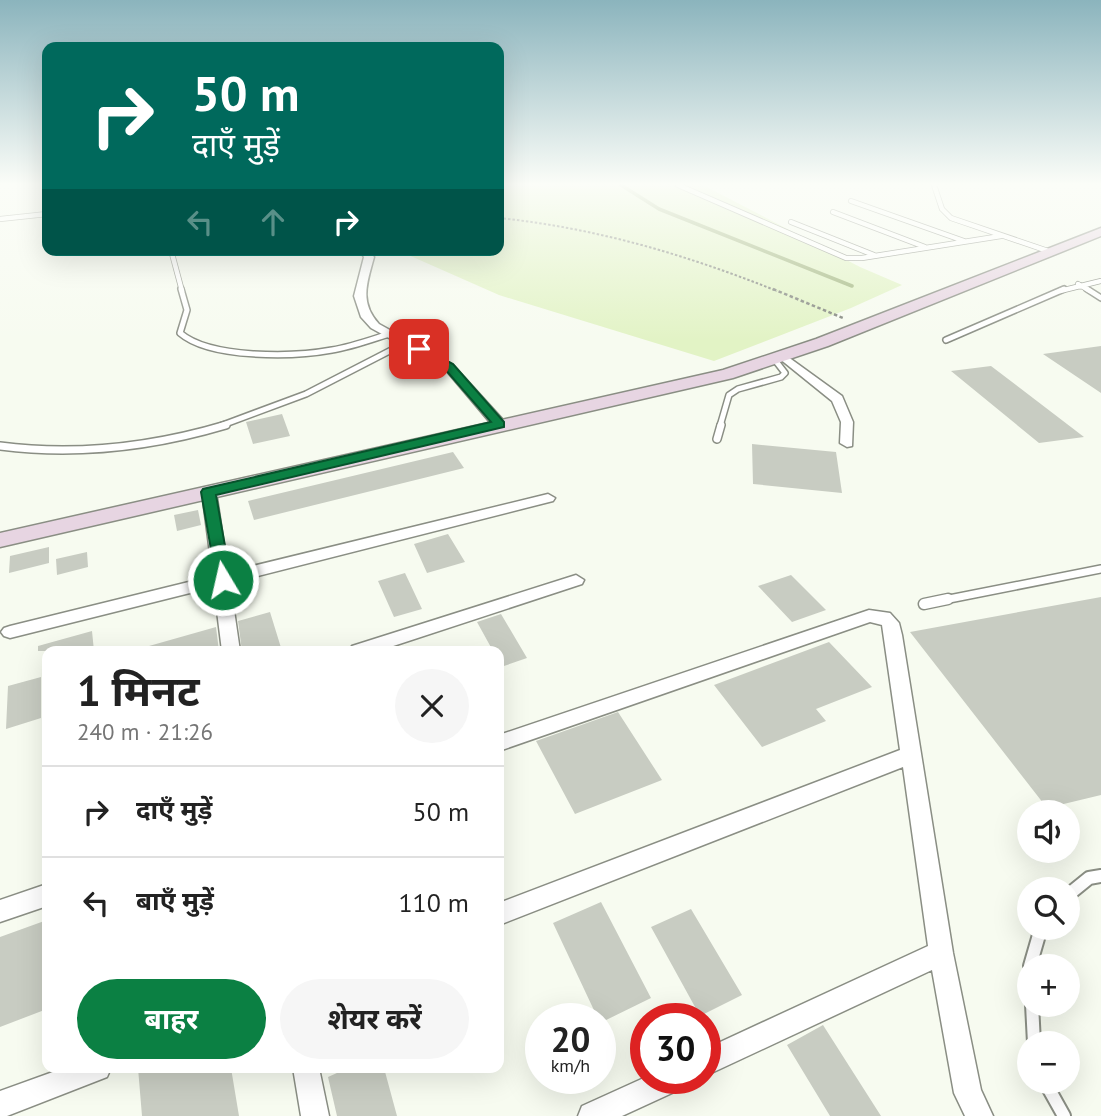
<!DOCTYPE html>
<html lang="hi">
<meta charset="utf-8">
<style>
body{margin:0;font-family:"PT Sans","Noto Sans Devanagari",sans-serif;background:#f6f6f6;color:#222;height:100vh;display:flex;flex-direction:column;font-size:26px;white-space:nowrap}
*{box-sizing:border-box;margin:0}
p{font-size:23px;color:#767676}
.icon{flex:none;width:38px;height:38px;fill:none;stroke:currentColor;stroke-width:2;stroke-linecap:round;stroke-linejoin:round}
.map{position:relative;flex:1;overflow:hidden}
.details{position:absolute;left:42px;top:646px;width:462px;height:427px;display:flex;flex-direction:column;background:#fff;border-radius:14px;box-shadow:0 7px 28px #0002}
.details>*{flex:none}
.top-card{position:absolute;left:42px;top:42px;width:462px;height:214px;border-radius:14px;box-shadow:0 7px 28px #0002;background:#00695c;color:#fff;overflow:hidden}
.controls{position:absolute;left:1017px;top:800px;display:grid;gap:14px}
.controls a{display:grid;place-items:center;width:63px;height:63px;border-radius:50%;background:#fff;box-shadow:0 7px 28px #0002;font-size:35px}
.speed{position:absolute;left:525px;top:1003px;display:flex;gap:14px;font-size:35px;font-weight:700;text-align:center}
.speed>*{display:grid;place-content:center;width:91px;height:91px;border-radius:50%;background:#fff;box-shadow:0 7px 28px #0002;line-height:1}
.speed small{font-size:18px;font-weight:400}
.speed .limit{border:10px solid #d22;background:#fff;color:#111}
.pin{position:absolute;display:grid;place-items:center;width:60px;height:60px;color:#fff;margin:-30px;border-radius:14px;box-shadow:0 4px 10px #0006}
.me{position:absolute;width:77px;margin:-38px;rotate:351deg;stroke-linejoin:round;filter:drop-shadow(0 0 5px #0008)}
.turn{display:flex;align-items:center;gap:24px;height:147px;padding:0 35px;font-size:32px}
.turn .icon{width:91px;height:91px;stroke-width:2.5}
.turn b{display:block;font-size:49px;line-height:60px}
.lanes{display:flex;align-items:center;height:66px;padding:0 35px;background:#0003;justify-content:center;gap:35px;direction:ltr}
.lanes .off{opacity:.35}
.round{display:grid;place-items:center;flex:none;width:74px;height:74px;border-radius:37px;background:#f6f6f6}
.overview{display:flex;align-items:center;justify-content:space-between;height:119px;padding:0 35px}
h1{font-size:42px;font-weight:700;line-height:52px}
.cta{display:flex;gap:14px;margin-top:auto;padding:14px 35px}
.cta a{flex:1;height:80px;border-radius:42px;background:#0b8043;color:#fff;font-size:28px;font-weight:700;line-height:80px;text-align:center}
.cta a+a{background:#f6f6f6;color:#222}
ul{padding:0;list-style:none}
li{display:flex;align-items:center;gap:21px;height:91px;padding:0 35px;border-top:2px solid #e0e0e0}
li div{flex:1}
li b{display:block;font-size:26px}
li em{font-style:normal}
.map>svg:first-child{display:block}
.green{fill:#e2f3c5}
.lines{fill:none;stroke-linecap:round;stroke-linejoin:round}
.stream{stroke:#a0b47c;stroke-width:3.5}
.building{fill:#c8ccc2}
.service-far4-casing{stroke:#8a8e84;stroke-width:6}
.service-far3-casing{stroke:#8a8e84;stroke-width:8}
.service-far2-casing{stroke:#8a8e84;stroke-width:10}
.service-far1-casing{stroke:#8a8e84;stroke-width:13}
.service-casing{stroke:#8a8e84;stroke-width:16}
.minor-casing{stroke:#8a8e84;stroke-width:3}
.secondary-casing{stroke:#8a8e84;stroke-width:3}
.path-far1{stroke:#82857e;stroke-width:2;stroke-dasharray:2.5 2;stroke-linecap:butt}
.path{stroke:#82857e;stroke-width:2.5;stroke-dasharray:3.5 2.5;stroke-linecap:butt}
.service-far4{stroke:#fff;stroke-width:4.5}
.service-far3{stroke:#fff;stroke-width:5}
.service-far2{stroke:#fff;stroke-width:7}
.service-far1{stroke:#fff;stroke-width:10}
.service{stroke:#fff;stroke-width:12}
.minor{fill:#fff;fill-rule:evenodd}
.secondary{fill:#e7d5e2;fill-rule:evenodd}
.route{fill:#0b8043;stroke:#07532c;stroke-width:2}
</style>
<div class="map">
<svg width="1101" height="1116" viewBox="0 0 1101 1116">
<rect width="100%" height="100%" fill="#f7fbf0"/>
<!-- green -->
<path class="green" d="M499,185H703L860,267L902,285L851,308L714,361L499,295L397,250H499Z"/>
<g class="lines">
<!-- stream -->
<path class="stream" d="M621,185L659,209L852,286"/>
</g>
<!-- building -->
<path class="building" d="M1101,346V393L1043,354Z
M991,366L1084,437L1039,443L951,371Z
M282,414L290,436L253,444L246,422Z
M752,444L836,452L842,493L753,484Z
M453,452L464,468L254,520L248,501Z
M198,510L201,525L177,531L174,515Z
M448,534L465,562L427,573L414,544Z
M49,547V563L9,573L10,556Z
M87,552L88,567L57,575L56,559Z
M405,573L422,609L394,617L378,581Z
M791,575L826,610L792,622L758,586Z
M1101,597V795L1047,808L910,632Z
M270,612L282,651H242L238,621Z
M501,614L527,658L501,667L499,651H493L477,622Z
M216,627L219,651H150L149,646Z
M92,631L94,651H38V646Z
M829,642L872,687L816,709L826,721L762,747L714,685Z
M41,677V718L6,729L8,686Z
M618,712L662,780L575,814L536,741Z
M601,902L651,998L600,1023L553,923Z
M691,909L742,995L700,1016L651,927Z
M47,920V1009L0,1027V937Z
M823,1025L881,1116H830L787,1045Z
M138,1068H231L239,1116H142Z
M348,1068H384L397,1116H337L328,1077Z"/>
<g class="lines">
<defs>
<path id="service-far4" d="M678,185L846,258H862L1001,236
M934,185L942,209L951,218L1048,251
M851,201L964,241
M833,212L925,247
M0,219L47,214
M791,222L874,255
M171,250L182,291
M1078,284L1090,291
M1060,291L1101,281"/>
<path id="service-far3" d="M181,289L187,310L180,333C210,359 294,357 332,350C351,347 370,340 389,334
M1087,289L1101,298
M946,340L1064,289
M220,426L306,394L405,343
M720,426L729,395L738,389L781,377L785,373L775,360"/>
<path id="service-far2" d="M717,439L721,425
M0,446C77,456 152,447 226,425
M939,601L1101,569"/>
<path id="service-far1" d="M924,604L948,599"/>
<path id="service" d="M1068,895L1089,878L1101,876
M1030,966L1041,928
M1032,1004L1034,1043
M1045,1082L1064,1116"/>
<path id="minor" d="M359,250H368L374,257C367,283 359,302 379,324L453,365L504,421V427H494L445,369L371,328L361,317L354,296L364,257Z
M784,354L842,396L853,422L852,446L847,447L840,443L841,422L832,401L780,359V355Z
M209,488L216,492L228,572L548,494L555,498L553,501L230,583L240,651H222L214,587L10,638L4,636L1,632L4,628L10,626L213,576L202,492Z
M576,575L584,580L582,584L378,651H349L352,646Z
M869,610L890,613L899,623L902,635L953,953L981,1090L993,1116H965L954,1093L932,970L705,1076V1049L928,946L903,767L499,925V903L900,750L882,625L870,622L499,751V735Z
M47,884V906L0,922V900Z
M64,1068H111L107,1077L7,1116H0V1091Z
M293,1068H319L329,1116H301Z
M646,1077L686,1078L683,1088L622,1116H578L582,1106Z"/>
<path id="secondary" d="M1101,228V236L828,346L733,378L0,547V533L723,370L816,339Z"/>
</defs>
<!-- service-far4 casing -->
<use href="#service-far4" class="service-far4-casing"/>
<!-- service-far3 casing -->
<use href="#service-far3" class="service-far3-casing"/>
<!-- service-far2 casing -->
<use href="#service-far2" class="service-far2-casing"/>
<!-- service-far1 casing -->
<use href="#service-far1" class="service-far1-casing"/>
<!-- service casing -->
<use href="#service" class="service-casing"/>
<!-- minor casing -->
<use href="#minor" class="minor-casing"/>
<!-- secondary casing -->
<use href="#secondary" class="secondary-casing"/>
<!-- path-far1 -->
<path class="path-far1" d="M499,218C596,228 687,255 777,291"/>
<!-- path -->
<path class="path" d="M773,289L843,318"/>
<!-- service-far4 -->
<use href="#service-far4" class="service-far4"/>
<!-- service-far3 -->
<use href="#service-far3" class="service-far3"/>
<!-- service-far2 -->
<use href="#service-far2" class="service-far2"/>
<!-- service-far1 -->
<use href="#service-far1" class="service-far1"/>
<!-- service -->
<use href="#service" class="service"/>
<!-- minor -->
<use href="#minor" class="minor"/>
<!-- secondary -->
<use href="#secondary" class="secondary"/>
</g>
<!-- sky -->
<linearGradient id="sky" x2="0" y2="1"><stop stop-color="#8bb4bd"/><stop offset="0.54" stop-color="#fbfdf8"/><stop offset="1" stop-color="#fbfdf8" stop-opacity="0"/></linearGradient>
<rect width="1101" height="341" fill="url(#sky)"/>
<!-- route -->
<path class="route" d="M419,346L453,364L504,422V427L216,495L231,580L223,585L217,584L201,492L203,489L491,422L445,369L415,352L413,349Z"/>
</svg>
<div class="controls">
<a><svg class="icon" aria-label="sound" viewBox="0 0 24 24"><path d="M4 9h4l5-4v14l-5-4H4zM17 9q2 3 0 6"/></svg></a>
<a><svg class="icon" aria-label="search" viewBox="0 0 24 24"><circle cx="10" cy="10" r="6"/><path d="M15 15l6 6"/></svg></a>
<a>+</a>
<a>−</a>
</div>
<div class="speed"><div>20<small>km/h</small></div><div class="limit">30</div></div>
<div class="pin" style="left:419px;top:349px;background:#d93025"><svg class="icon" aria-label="arrive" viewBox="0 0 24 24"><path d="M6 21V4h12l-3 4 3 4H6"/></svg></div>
<svg class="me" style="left:223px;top:580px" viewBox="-20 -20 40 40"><circle r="17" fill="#0b8043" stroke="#fff" stroke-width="3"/><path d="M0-11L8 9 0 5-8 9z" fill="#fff"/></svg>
<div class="top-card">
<div class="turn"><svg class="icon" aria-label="right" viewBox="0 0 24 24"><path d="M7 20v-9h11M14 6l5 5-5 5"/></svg><div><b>50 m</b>दाएँ मुड़ें</div></div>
<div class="lanes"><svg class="icon off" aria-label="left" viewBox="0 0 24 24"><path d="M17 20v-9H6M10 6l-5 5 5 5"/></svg><svg class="icon off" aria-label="ahead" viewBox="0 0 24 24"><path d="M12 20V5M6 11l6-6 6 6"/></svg><svg class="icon" aria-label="right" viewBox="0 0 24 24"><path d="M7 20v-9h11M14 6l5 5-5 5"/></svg></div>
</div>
<section class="details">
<div class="overview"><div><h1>1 मिनट</h1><p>240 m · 21:26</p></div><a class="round"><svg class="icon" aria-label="close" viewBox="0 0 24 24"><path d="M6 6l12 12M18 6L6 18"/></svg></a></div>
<ul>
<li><svg class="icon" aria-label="right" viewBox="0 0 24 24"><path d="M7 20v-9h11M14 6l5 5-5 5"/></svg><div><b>दाएँ मुड़ें</b></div><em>50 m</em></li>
<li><svg class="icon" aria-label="left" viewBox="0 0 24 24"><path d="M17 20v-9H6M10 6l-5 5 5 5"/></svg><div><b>बाएँ मुड़ें</b></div><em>110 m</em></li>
</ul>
<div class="cta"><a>बाहर</a><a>शेयर करें</a></div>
</section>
</div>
